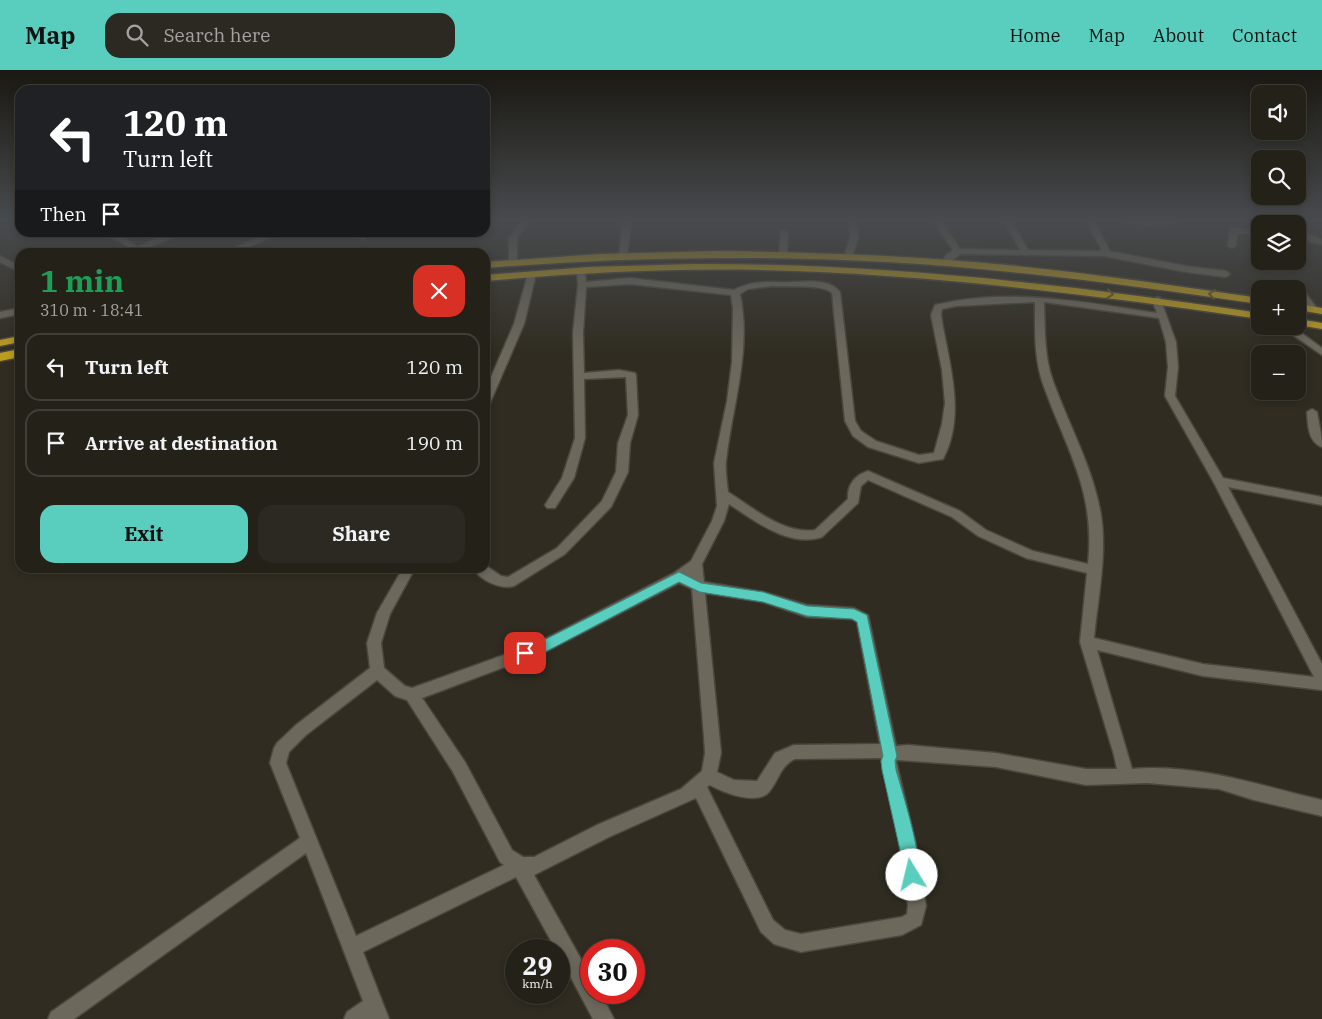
<!DOCTYPE html>
<meta charset="utf-8">
<style>
body{margin:0;font-family:"IBM Plex Serif",serif;background:#2c2922;color:#f1f3f6;height:100vh;display:flex;flex-direction:column;font-size:19px;white-space:nowrap}
*{box-sizing:border-box;margin:0}
p{font-size:16px;color:#a3a3a2}
.icon{flex:none;width:28px;height:28px;fill:none;stroke:currentColor;stroke-width:2;stroke-linecap:round;stroke-linejoin:round}
.map{position:relative;flex:1;overflow:hidden}
.side{position:absolute;left:15px;top:178px;width:475px;height:325px;display:flex;flex-direction:column;background:#242119;border-radius:15px;box-shadow:0 2px 8px #0003,0 0 0 1px #413e38}
.side>*{flex:none}
.hud{position:absolute;left:15px;top:15px;width:475px;height:152px;border-radius:15px;box-shadow:0 2px 8px #0003,0 0 0 1px #413e38;background:#202124;color:#fff;overflow:hidden}
.controls{position:absolute;left:1251px;top:15px;display:grid;gap:10px}
.controls a{display:grid;place-items:center;width:55px;height:55px;border-radius:10px;background:#242119;box-shadow:0 2px 8px #0003,0 0 0 1px #413e38;font-size:25px}
.speed{position:absolute;left:505px;top:869px;display:flex;gap:10px;font-size:25px;font-weight:700;text-align:center}
.speed>*{display:grid;place-content:center;width:65px;height:65px;border-radius:50%;background:#242119;box-shadow:0 2px 8px #0003,0 0 0 1px #413e38;line-height:1}
.speed small{font-size:12px;font-weight:400}
.speed .limit{border:8px solid #d22;background:#fff;color:#111}
.pin{position:absolute;display:grid;place-items:center;width:42px;height:42px;color:#fff;margin:-21px;border-radius:10px;box-shadow:0 2px 8px #0006}
.me{position:absolute;width:55px;margin:-28px;rotate:351deg;stroke-linejoin:round;filter:drop-shadow(0 0 4px #0008)}
.turn{display:flex;align-items:center;gap:18px;height:105px;padding:0 25px;font-size:22px}
.turn .icon{width:65px;height:65px;stroke-width:2.5}
.turn b{display:block;font-size:35px;line-height:42px}
.then{display:flex;align-items:center;height:48px;padding:0 25px;background:#0003;gap:10px;font-size:19px}
.round{display:grid;place-items:center;flex:none;width:52px;height:52px;border-radius:15px;background:#2c2922}
.head{display:flex;align-items:center;justify-content:space-between;height:85px;padding:0 25px}
h1{font-size:30px;font-weight:700;line-height:38px;color:#1e9e55}
.primary-button{display:flex;gap:10px;margin-top:auto;padding:10px 25px}
.primary-button a{flex:1;height:58px;border-radius:15px;background:#59cebe;color:#111;font-size:20px;font-weight:700;line-height:58px;text-align:center}
.primary-button a+a{background:#2c2922;color:#f1f3f6}
ul{padding:0;list-style:none}
li{display:flex;align-items:center;gap:15px;height:68px;margin:0 10px 8px;padding:0 15px;border:2px solid #413e38;border-radius:15px}
li div{flex:1}
li b{display:block;font-size:19px}
li em{font-style:normal}
header{display:flex;align-items:center;gap:30px;box-sizing:border-box;height:70px;padding:0 25px;background:#59cebe;color:#111}
header strong{font-size:24px}
nav{display:flex;gap:28px;margin-inline-start:auto;font-size:18px}
.search{width:350px;height:45px;background:#2c2922;display:flex;align-items:center;gap:12px;box-sizing:border-box;padding:0 18px;border-radius:15px;color:#a3a3a2;font-size:19px}
.map>svg:first-child{display:block}
.lines{fill:none;stroke-linecap:round;stroke-linejoin:round}
.minor-casing{stroke:#4a473d;stroke-width:3}
.highway-casing{stroke:#4a473d;stroke-width:3}
.minor{fill:#6d685c;fill-rule:evenodd}
.highway{fill:#bc9c1e;fill-rule:evenodd}
.oneway{stroke:#685920}
.route{fill:#59cebe;stroke:#3a867c}
</style>
<header>
<strong>Map</strong>
<div class="search"><svg class="icon" aria-label="search" viewBox="0 0 24 24"><circle cx="10" cy="10" r="6"/><path d="M15 15l6 6"/></svg>Search here</div>
<nav><a>Home</a><a>Map</a><a>About</a><a>Contact</a></nav>
</header>
<div class="map">
<svg width="1322" height="949" viewBox="0 0 1322 949">
<rect width="100%" height="100%" fill="#302c21"/>
<g class="lines">
<defs>
<path id="minor" d="M522,151H530L517,168V193L513,196L509,193V168Z
M623,151H631L627,187L623,190L619,187Z
M849,151H857L858,168L852,187L848,190L844,187L850,168Z
M933,151H941L960,179L1020,180L1004,151H1012L1028,180L1100,181L1101,179L1086,151H1094L1109,179V181L1186,196L1226,201L1230,204L1226,207L1186,202L1104,186L960,184L945,196L941,193L947,184L953,180Z
M1121,151L1163,153L1180,151L1163,157L1125,153Z
M1278,151H1287L1291,154H1281Z
M1230,158L1260,160V164L1237,163L1236,176L1232,178L1228,176Z
M1298,159L1322,170V174L1311,172L1298,164Z
M781,160L788,162L787,185L783,188L779,185Z
M98,162C114,162 125,167 137,177L173,162H185L138,182H128L131,180L121,172Z
M272,162H284L235,182H225Z
M361,162H369L365,169H362L358,167Z
M0,186L20,196V202L0,192Z
M581,198L585,201L586,212L630,208L734,220C754,209 770,213 792,212C808,212 829,208 840,222L855,351L861,361L876,371L919,385L934,383L942,354L945,333L942,300L931,245L935,235C1008,217 1084,232 1157,243L1152,230L1157,227L1160,228L1176,272L1178,297L1175,326L1223,408L1322,427V435L1228,417L1322,594V620L1203,606L1097,580L1132,699C1197,693 1260,716 1322,730V746L1254,730L1219,719L1147,713L1086,715L996,697L898,690L896,691L915,771L926,836L921,855L902,865L801,882L774,874L761,862L696,728L609,767L534,805L591,907V922H600L614,949H593L559,885V880H556L516,807L363,882L389,949H344L347,942L363,931L306,783L74,949H48L51,942L300,768L270,693L274,678L277,673L296,655L370,598L367,573L377,543L403,498H415L390,544L381,573L384,598L405,616L412,618L537,573L674,503L691,491L712,451L717,436L714,393L727,331L732,292L733,238L731,225L630,214L586,217L583,263L584,303L619,300L635,303L636,305L638,345L630,373L628,402L611,437L565,484L514,516C500,520 480,510 473,498H485V495L501,506L508,507L557,478L602,431L616,402L618,373L628,345L626,307L584,309L585,368L574,408L555,438H547L545,435L562,408L575,368L573,263L578,215L577,201ZM773,216C788,217 823,214 832,223L845,351L853,366L868,377L919,393L943,389C967,344 948,291 941,245L942,239L956,236L1035,232C1035,258 1034,286 1042,311C1065,378 1096,419 1088,494L1033,481L986,460L960,441L868,401C855,405 847,415 848,429L815,460C784,465 752,437 728,422C727,412 725,401 726,391C732,336 752,281 740,224L748,219ZM1044,232L1159,248L1166,272L1168,297L1165,326L1213,411L1314,607L1203,594L1094,568C1098,525 1109,478 1099,435C1090,392 1068,353 1053,311C1044,286 1045,259 1044,232ZM868,410L952,447L978,466L1026,488L1087,503L1080,572L1114,685L1117,699H1086L996,683L908,675L896,676L868,545L854,538L807,535L763,522L704,512L702,494L724,451L729,434C755,451 789,478 822,467L858,433L861,416ZM679,513L692,519L704,667L705,683L702,701L681,719L597,755L534,787H523L512,780L465,692L422,628L547,581ZM705,523L763,532L807,547L852,549L857,552L880,674L794,675L775,683L757,711L734,710L717,702L721,683ZM377,610L395,626L407,630L453,702L500,792L504,795L356,866L286,693L289,682L306,665ZM881,688L899,771L908,836L907,844L902,847L801,864L785,860L773,850L707,717L710,715C722,722 757,736 769,722C779,710 780,696 795,689Z
M532,201L536,204L524,254L490,333L485,336V321L514,254L528,204Z
M1298,216L1301,217L1316,237V241H1310L1298,224V219H1294Z
M20,238V244L0,248V242Z
M1280,256H1292L1322,278V285Z
M1312,339L1317,342C1319,354 1322,365 1322,377C1308,372 1308,355 1307,342Z"/>
<path id="highway" d="M716,181C805,182 895,185 985,193C1077,201 1169,215 1260,228V234C1136,216 1012,199 887,192C753,185 619,187 485,198V192L600,184Z
M693,194C883,193 1072,215 1260,243V249C1095,225 929,204 762,200C670,198 577,203 485,211V205L589,197Z
M1298,234L1322,238V244L1298,240Z
M1298,249L1322,253V259L1298,255Z
M20,266V272L0,276V270Z
M20,279V287L0,291V283Z"/>
</defs>
<!-- minor casing -->
<use href="#minor" class="minor-casing"/>
<!-- highway casing -->
<use href="#highway" class="highway-casing"/>
<!-- minor -->
<use href="#minor" class="minor"/>
<!-- highway -->
<use href="#highway" class="highway"/>
</g>
<!-- one-way arrows -->
<defs><path id="oneway-chevron" d="M-2-3.5L2.5 0L-2 3.5" fill="none" stroke-width="1.6" stroke-linecap="round" stroke-linejoin="round" transform="scale(1.25)"/></defs>
<g class="oneway">
<use href="#oneway-chevron" transform="translate(1110 224) rotate(7)"/>
<use href="#oneway-chevron" transform="translate(1212 224) rotate(-171)"/>
</g>
<!-- sky -->
<linearGradient id="sky" x2="0" y2="1"><stop stop-color="#1a1812"/><stop offset="0.53" stop-color="#484b4e"/><stop offset="1" stop-color="#484b4e" stop-opacity="0"/></linearGradient>
<rect width="1322" height="284" fill="url(#sky)"/>
<!-- route -->
<path class="route" d="M679,502L701,513L763,522L807,536L854,539L867,545L897,686L895,691L896,700C902,721 925,794 918,811L912,813L907,811L882,700L881,691L883,686L857,552L852,549L807,546L763,532L700,522L679,512L547,581L525,589L521,587L519,583L521,579L538,573Z"/>
</svg>
<div class="controls">
<a><svg class="icon" aria-label="sound" viewBox="0 0 24 24"><path d="M4 9h4l5-4v14l-5-4H4zM17 9q2 3 0 6"/></svg></a>
<a><svg class="icon" aria-label="search" viewBox="0 0 24 24"><circle cx="10" cy="10" r="6"/><path d="M15 15l6 6"/></svg></a>
<a><svg class="icon" aria-label="layers" viewBox="0 0 24 24"><path d="M12 4l9 5-9 5-9-5zM3 14l9 5 9-5"/></svg></a>
<a>+</a>
<a>−</a>
</div>
<div class="speed"><div>29<small>km/h</small></div><div class="limit">30</div></div>
<div class="pin" style="left:525px;top:583px;background:#d93025"><svg class="icon" aria-label="arrive" viewBox="0 0 24 24"><path d="M6 21V4h12l-3 4 3 4H6"/></svg></div>
<svg class="me" style="left:912px;top:805px" viewBox="-20 -20 40 40"><circle r="19" fill="#fff"/><path d="M0-13L10 11 0 6-10 11z" fill="#59cebe"/></svg>
<div class="hud">
<div class="turn"><svg class="icon" aria-label="left" viewBox="0 0 24 24"><path d="M17 20v-9H6M10 6l-5 5 5 5"/></svg><div><b>120 m</b>Turn left</div></div>
<div class="then">Then<svg class="icon" aria-label="arrive" viewBox="0 0 24 24"><path d="M6 21V4h12l-3 4 3 4H6"/></svg></div>
</div>
<section class="side">
<div class="head"><div><h1>1 min</h1><p>310 m · 18:41</p></div><a class="round" style="background:#d93025;color:#fff"><svg class="icon" aria-label="close" viewBox="0 0 24 24"><path d="M6 6l12 12M18 6L6 18"/></svg></a></div>
<ul>
<li><svg class="icon" aria-label="left" viewBox="0 0 24 24"><path d="M17 20v-9H6M10 6l-5 5 5 5"/></svg><div><b>Turn left</b></div><em>120 m</em></li>
<li><svg class="icon" aria-label="arrive" viewBox="0 0 24 24"><path d="M6 21V4h12l-3 4 3 4H6"/></svg><div><b>Arrive at destination</b></div><em>190 m</em></li>
</ul>
<div class="primary-button"><a>Exit</a><a>Share</a></div>
</section>
</div>
